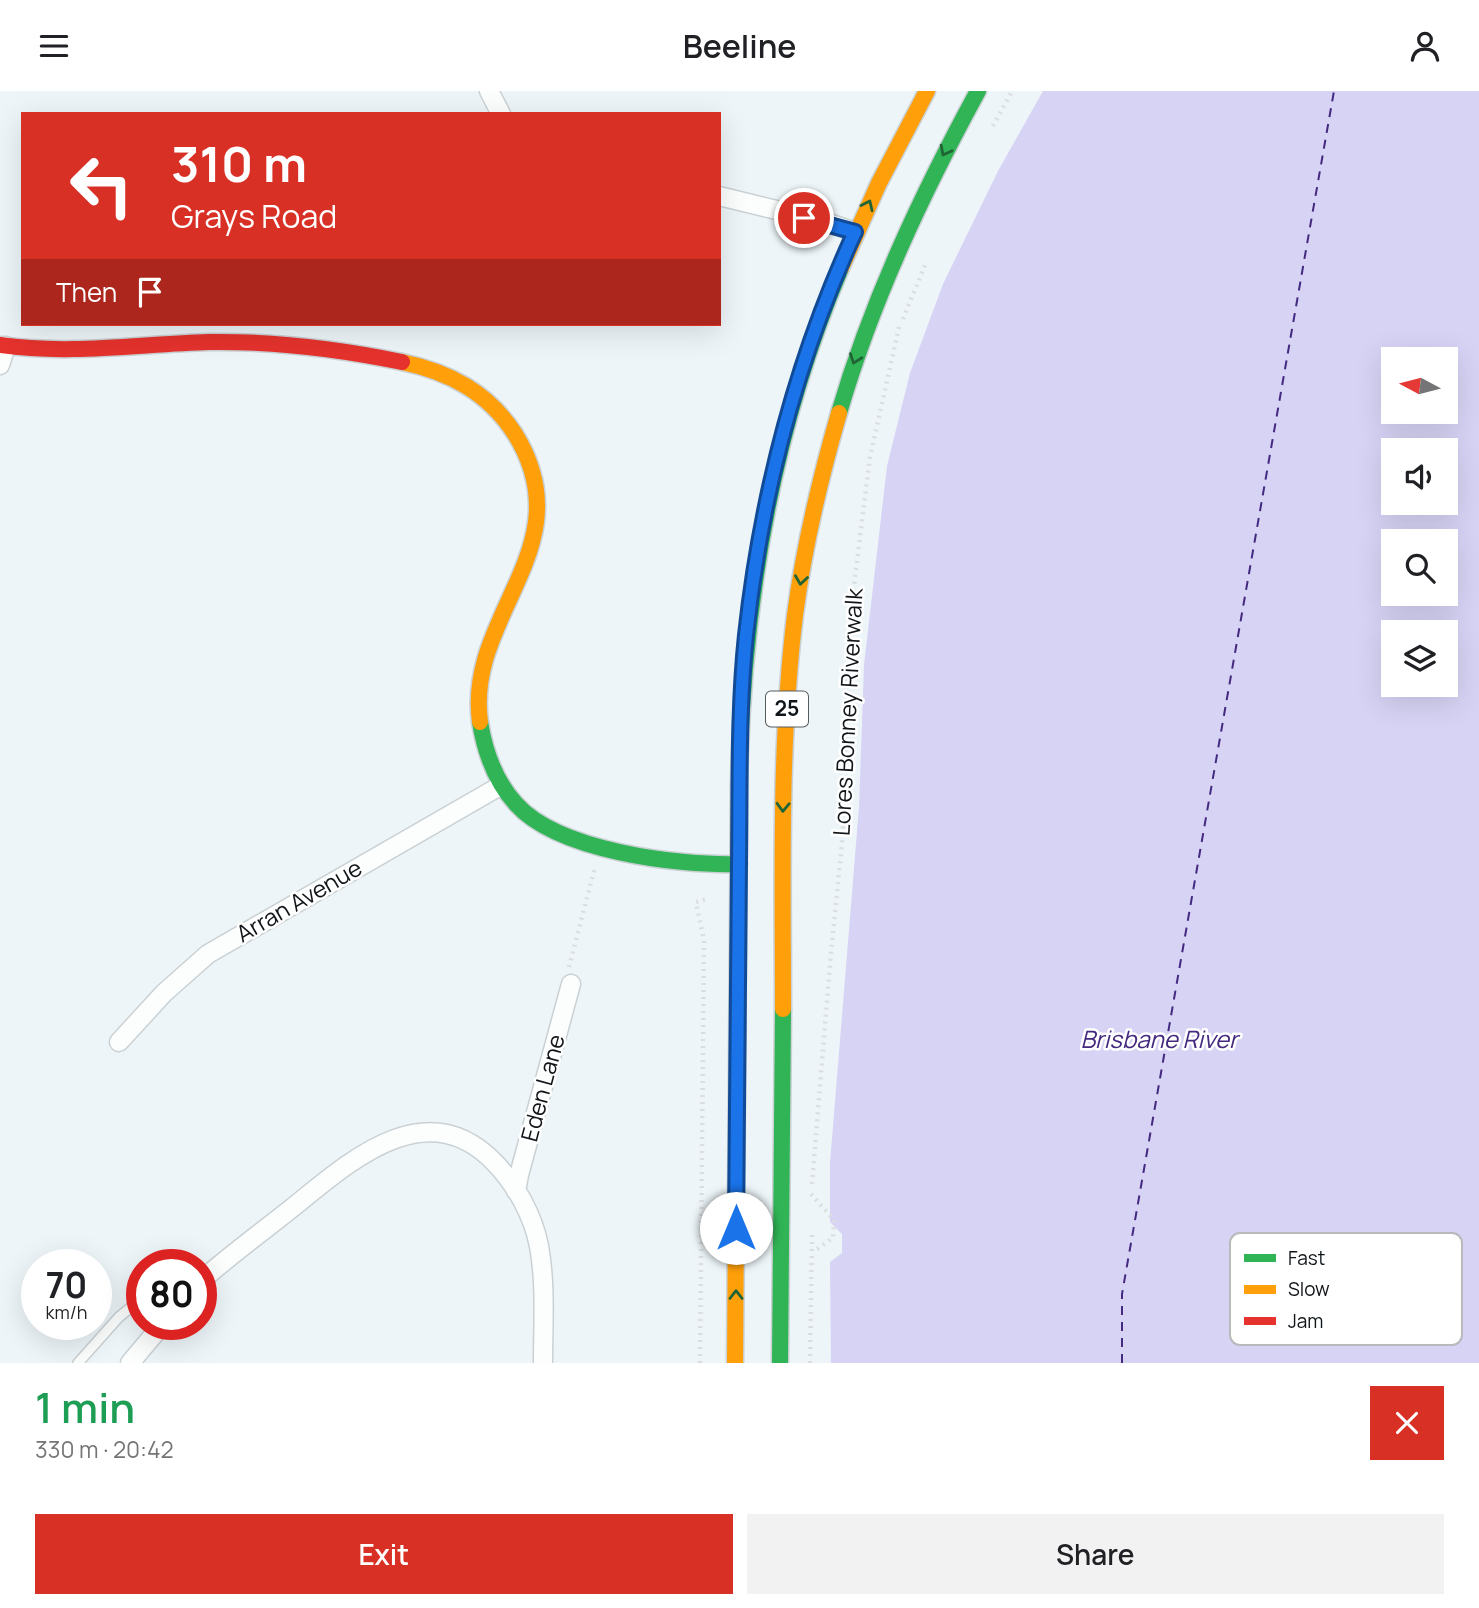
<!DOCTYPE html>
<meta charset="utf-8">
<style>
body{margin:0;font-family:Manrope,sans-serif;background:#f2f2f2;color:#202124;height:100vh;display:flex;flex-direction:column;font-size:26px;white-space:nowrap}
*{box-sizing:border-box;margin:0}
p{font-size:23px;color:#757577}
.icon{flex:none;width:38px;height:38px;fill:none;stroke:currentColor;stroke-width:2;stroke-linecap:round;stroke-linejoin:round}
.map{position:relative;height:1272px;overflow:hidden}
.side{display:flex;flex-direction:column;background:#fff;flex:1}
.side>*{flex:none}
.guide{position:absolute;left:21px;top:21px;width:700px;height:214px;border-radius:0px;box-shadow:0 7px 28px #0002;background:#d93025;color:#fff;overflow:hidden}
.needle{width:46px;rotate:277deg}
.fabs{position:absolute;left:1381px;top:256px;display:grid;gap:14px}
.fabs a{display:grid;place-items:center;width:77px;height:77px;border-radius:0px;background:#fff;box-shadow:0 7px 28px #0002;font-size:35px}
.speed{position:absolute;left:21px;top:1158px;display:flex;gap:14px;font-size:35px;font-weight:700;text-align:center}
.speed>*{display:grid;place-content:center;width:91px;height:91px;border-radius:50%;background:#fff;box-shadow:0 7px 28px #0002;line-height:1}
.speed small{font-size:18px;font-weight:400}
.speed .limit{border:10px solid #d22;background:#fff;color:#111}
.pin{position:absolute;display:grid;place-items:center;width:60px;height:60px;color:#fff;margin:-30px;border:4px solid #fff;border-radius:50%;box-shadow:0 2px 7px #0007}
.me{position:absolute;width:77px;margin:-38px;rotate:0deg;stroke-linejoin:round;filter:drop-shadow(0 0 5px #0008)}
.turn{display:flex;align-items:center;gap:24px;height:147px;padding:0 35px;font-size:32px}
.turn .icon{width:91px;height:91px;stroke-width:2.5}
.turn b{display:block;font-size:49px;line-height:60px}
.then{display:flex;align-items:center;height:66px;padding:0 35px;background:#0003;gap:14px;font-size:26px}
.round{display:grid;place-items:center;flex:none;width:74px;height:74px;border-radius:0px;background:#f2f2f2}
.overview{display:flex;align-items:center;justify-content:space-between;height:119px;padding:0 35px}
h1{font-size:42px;font-weight:600;line-height:52px;color:#1e9e55}
.cta{display:flex;gap:14px;margin-top:auto;padding:14px 35px}
.cta a{flex:1;height:80px;border-radius:0px;background:#d93025;color:#fff;font-size:28px;font-weight:600;line-height:80px;text-align:center}
.cta a+a{background:#f2f2f2;color:#202124}
header{display:flex;justify-content:space-between;align-items:center;height:91px;padding:0 35px;background:#fff;font-size:32px;font-weight:600}
.map>svg:first-child{display:block}
.water{fill:#d7d3f5;fill-rule:evenodd}
.lines{fill:none;stroke-linecap:round;stroke-linejoin:round}
.ferry{stroke:#43297f;stroke-width:2;stroke-dasharray:9 7;stroke-linecap:butt}
.lane-casing{stroke:#cad1d4;stroke-width:12}
.street-casing{stroke:#cad1d4;stroke-width:21}
.fast-casing{stroke:#cad1d4;stroke-width:19}
.slow-casing{stroke:#cad1d4;stroke-width:19}
.jam-casing{stroke:#cad1d4;stroke-width:19}
.path{stroke:#dbddde;stroke-width:4.5;stroke-dasharray:2 5;stroke-linecap:butt}
.lane{stroke:#fcfefe;stroke-width:9}
.street{stroke:#fcfefe;stroke-width:18}
.fast{stroke:#30b455;stroke-width:16}
.slow{stroke:#ff9f0a;stroke-width:16}
.jam{stroke:#e5322d;stroke-width:16}
.oneway{stroke:#206436}
.route-casing{stroke:#114b97;stroke-width:18}
.route{stroke:#1a73e8;stroke-width:12}
.labels{text-anchor:middle;stroke-width:5;stroke-linejoin:round;paint-order:stroke}
.shield{fill:#fff;stroke:#575b5d;stroke-width:2}
.shield-label{font-size:21px;font-weight:bold;fill:#0f1518}
.street-label{font-size:23px;fill:#0f1518;stroke:#fff}
.water-label{font-size:24px;font-style:italic;fill:#43297f;stroke:#fff}
.key{fill:#fff;stroke:#b7b9ba;stroke-width:2}
.key-label{font-size:19px;fill:#0f1518}
</style>
<header><svg class="icon" aria-label="menu" viewBox="0 0 24 24"><path d="M4 6h16M4 12h16M4 18h16"/></svg>Beeline<svg class="icon" aria-label="person" viewBox="0 0 24 24"><circle cx="12" cy="8" r="4"/><path d="M4 21q1-7 8-7t8 7"/></svg></header>
<div class="map">
<svg width="1479" height="1272" viewBox="0 0 1479 1272">
<rect width="100%" height="100%" fill="#edf5f8"/>
<!-- water -->
<path class="water" d="M1043,0H1479V1272H831L830,1171L842,1162V1143L830,1131V1072L859,716L864,574L887,375L910,282L943,193L998,80ZM1393,268H1446V320H1393ZM1393,359H1446V411H1393ZM1393,450H1446V502H1393ZM1393,541H1446V593H1393Z"/>
<g class="lines">
<!-- ferry -->
<path class="ferry" d="M1122,1272V1203L1334,0"/>
<defs>
<path id="lane" d="M78,1272L119,1226L142,1207"/>
<path id="street" d="M489,0L501,23
M719,105L826,131L855,141
M0,274L6,255
M119,951L164,902L208,863L500,695
M516,1100L519,1084L571,893
M201,1190C230,1164 262,1141 292,1117C349,1071 426,1000 495,1072C516,1094 533,1124 539,1155C546,1193 543,1234 543,1272
M130,1272L162,1234"/>
<path id="fast" d="M839,322C872,209 922,103 978,0
M480,631C485,662 495,690 516,713C558,760 678,775 739,773
M739,694C742,517 771,341 841,177
M780,1272L783,918"/>
<path id="slow" d="M841,177L879,92L927,0
M402,271C449,281 488,301 515,343C585,456 465,523 480,631
M783,918C783,787 779,655 795,524C804,455 820,388 839,322
M735,1272L739,694"/>
<path id="jam" d="M0,254C70,264 139,253 209,251C274,250 339,258 402,271"/>
</defs>
<!-- lane casing -->
<use href="#lane" class="lane-casing"/>
<!-- street casing -->
<use href="#street" class="street-casing"/>
<!-- fast casing -->
<use href="#fast" class="fast-casing"/>
<!-- slow casing -->
<use href="#slow" class="slow-casing"/>
<!-- jam casing -->
<use href="#jam" class="jam-casing"/>
<!-- path -->
<path class="path" d="M993,35L1012,0
M903,228L925,174
M569,876L595,776
M812,1093L830,873L843,742L847,577L853,502L870,366L899,236
M811,1103L834,1129L833,1147L813,1161
M700,1272L704,850L696,811L707,808
M810,1272L812,1143"/>
<!-- lane -->
<use href="#lane" class="lane"/>
<!-- street -->
<use href="#street" class="street"/>
<!-- fast -->
<use href="#fast" class="fast"/>
<!-- slow -->
<use href="#slow" class="slow"/>
<!-- jam -->
<use href="#jam" class="jam"/>
</g>
<!-- one-way arrows -->
<defs><path id="oneway-chevron" d="M-2-3.5L2.5 0L-2 3.5" fill="none" stroke-width="1.6" stroke-linecap="round" stroke-linejoin="round" transform="scale(1.75)"/></defs>
<g class="oneway">
<use href="#oneway-chevron" transform="translate(945 60) rotate(117)"/>
<use href="#oneway-chevron" transform="translate(868 114) rotate(-65)"/>
<use href="#oneway-chevron" transform="translate(855 268) rotate(110)"/>
<use href="#oneway-chevron" transform="translate(801 489) rotate(98)"/>
<use href="#oneway-chevron" transform="translate(783 716) rotate(92)"/>
<use href="#oneway-chevron" transform="translate(736 1204) rotate(-90)"/>
</g>
<g class="lines">
<defs>
<path id="route" d="M736,1137C737,1015 738,893 739,772C740,695 738,620 746,544C761,406 797,267 855,141L804,127"/>
</defs>
<!-- route casing -->
<use href="#route" class="route-casing"/>
<!-- route -->
<use href="#route" class="route"/>
</g>
<g class="labels">
<!-- shield labels -->
<rect class="shield" x="766" y="600.5" width="42" height="35" rx="5"/>
<g class="shield-label">
<text x="787" y="625">25</text>
</g>
<!-- street labels -->
<g class="street-label">
<text transform="translate(848 621) rotate(-87)" y="8">Lores Bonney Riverwalk</text>
<text transform="translate(299 810) rotate(-30)" y="8">Arran Avenue</text>
<text transform="translate(543 997) rotate(-75)" y="8">Eden Lane</text>
</g>
<!-- water labels -->
<g class="water-label">
<text x="1159" y="957">Brisbane River</text>
</g>
</g>
<!-- legend -->
<rect x="1230" y="1142" width="232" height="112" rx="10" class="key"/>
<rect x="1244" y="1163" width="32" height="8" fill="#30b455"/>
<rect x="1244" y="1194" width="32" height="9" fill="#ff9f0a"/>
<rect x="1244" y="1226" width="32" height="8" fill="#e5322d"/>
<g class="key-label">
<text x="1288" y="1174">Fast</text>
<text x="1288" y="1205">Slow</text>
<text x="1288" y="1237">Jam</text>
</g>
</svg>
<div class="fabs">
<a><svg class="needle" viewBox="-14 -14 28 28"><path d="M0-13l5 13h-10z" fill="#e53935"/><path d="M0 13l5-13h-10z" fill="#757577"/></svg></a>
<a><svg class="icon" aria-label="sound" viewBox="0 0 24 24"><path d="M4 9h4l5-4v14l-5-4H4zM17 9q2 3 0 6"/></svg></a>
<a><svg class="icon" aria-label="search" viewBox="0 0 24 24"><circle cx="10" cy="10" r="6"/><path d="M15 15l6 6"/></svg></a>
<a><svg class="icon" aria-label="layers" viewBox="0 0 24 24"><path d="M12 4l9 5-9 5-9-5zM3 14l9 5 9-5"/></svg></a>
</div>
<div class="speed"><div>70<small>km/h</small></div><div class="limit">80</div></div>
<div class="pin" style="left:804px;top:127px;background:#d93025"><svg class="icon" aria-label="arrive" viewBox="0 0 24 24"><path d="M6 21V4h12l-3 4 3 4H6"/></svg></div>
<svg class="me" style="left:736px;top:1137px" viewBox="-20 -20 40 40"><circle r="19" fill="#fff"/><path d="M0-13L10 11 0 6-10 11z" fill="#1a73e8"/></svg>
<div class="guide">
<div class="turn"><svg class="icon" aria-label="left" viewBox="0 0 24 24"><path d="M17 20v-9H6M10 6l-5 5 5 5"/></svg><div><b>310 m</b>Grays Road</div></div>
<div class="then">Then<svg class="icon" aria-label="arrive" viewBox="0 0 24 24"><path d="M6 21V4h12l-3 4 3 4H6"/></svg></div>
</div>
</div>
<section class="side">
<div class="overview"><div><h1>1 min</h1><p>330 m · 20:42</p></div><a class="round" style="background:#d93025;color:#fff"><svg class="icon" aria-label="close" viewBox="0 0 24 24"><path d="M6 6l12 12M18 6L6 18"/></svg></a></div>
<div class="cta"><a>Exit</a><a>Share</a></div>
</section>
